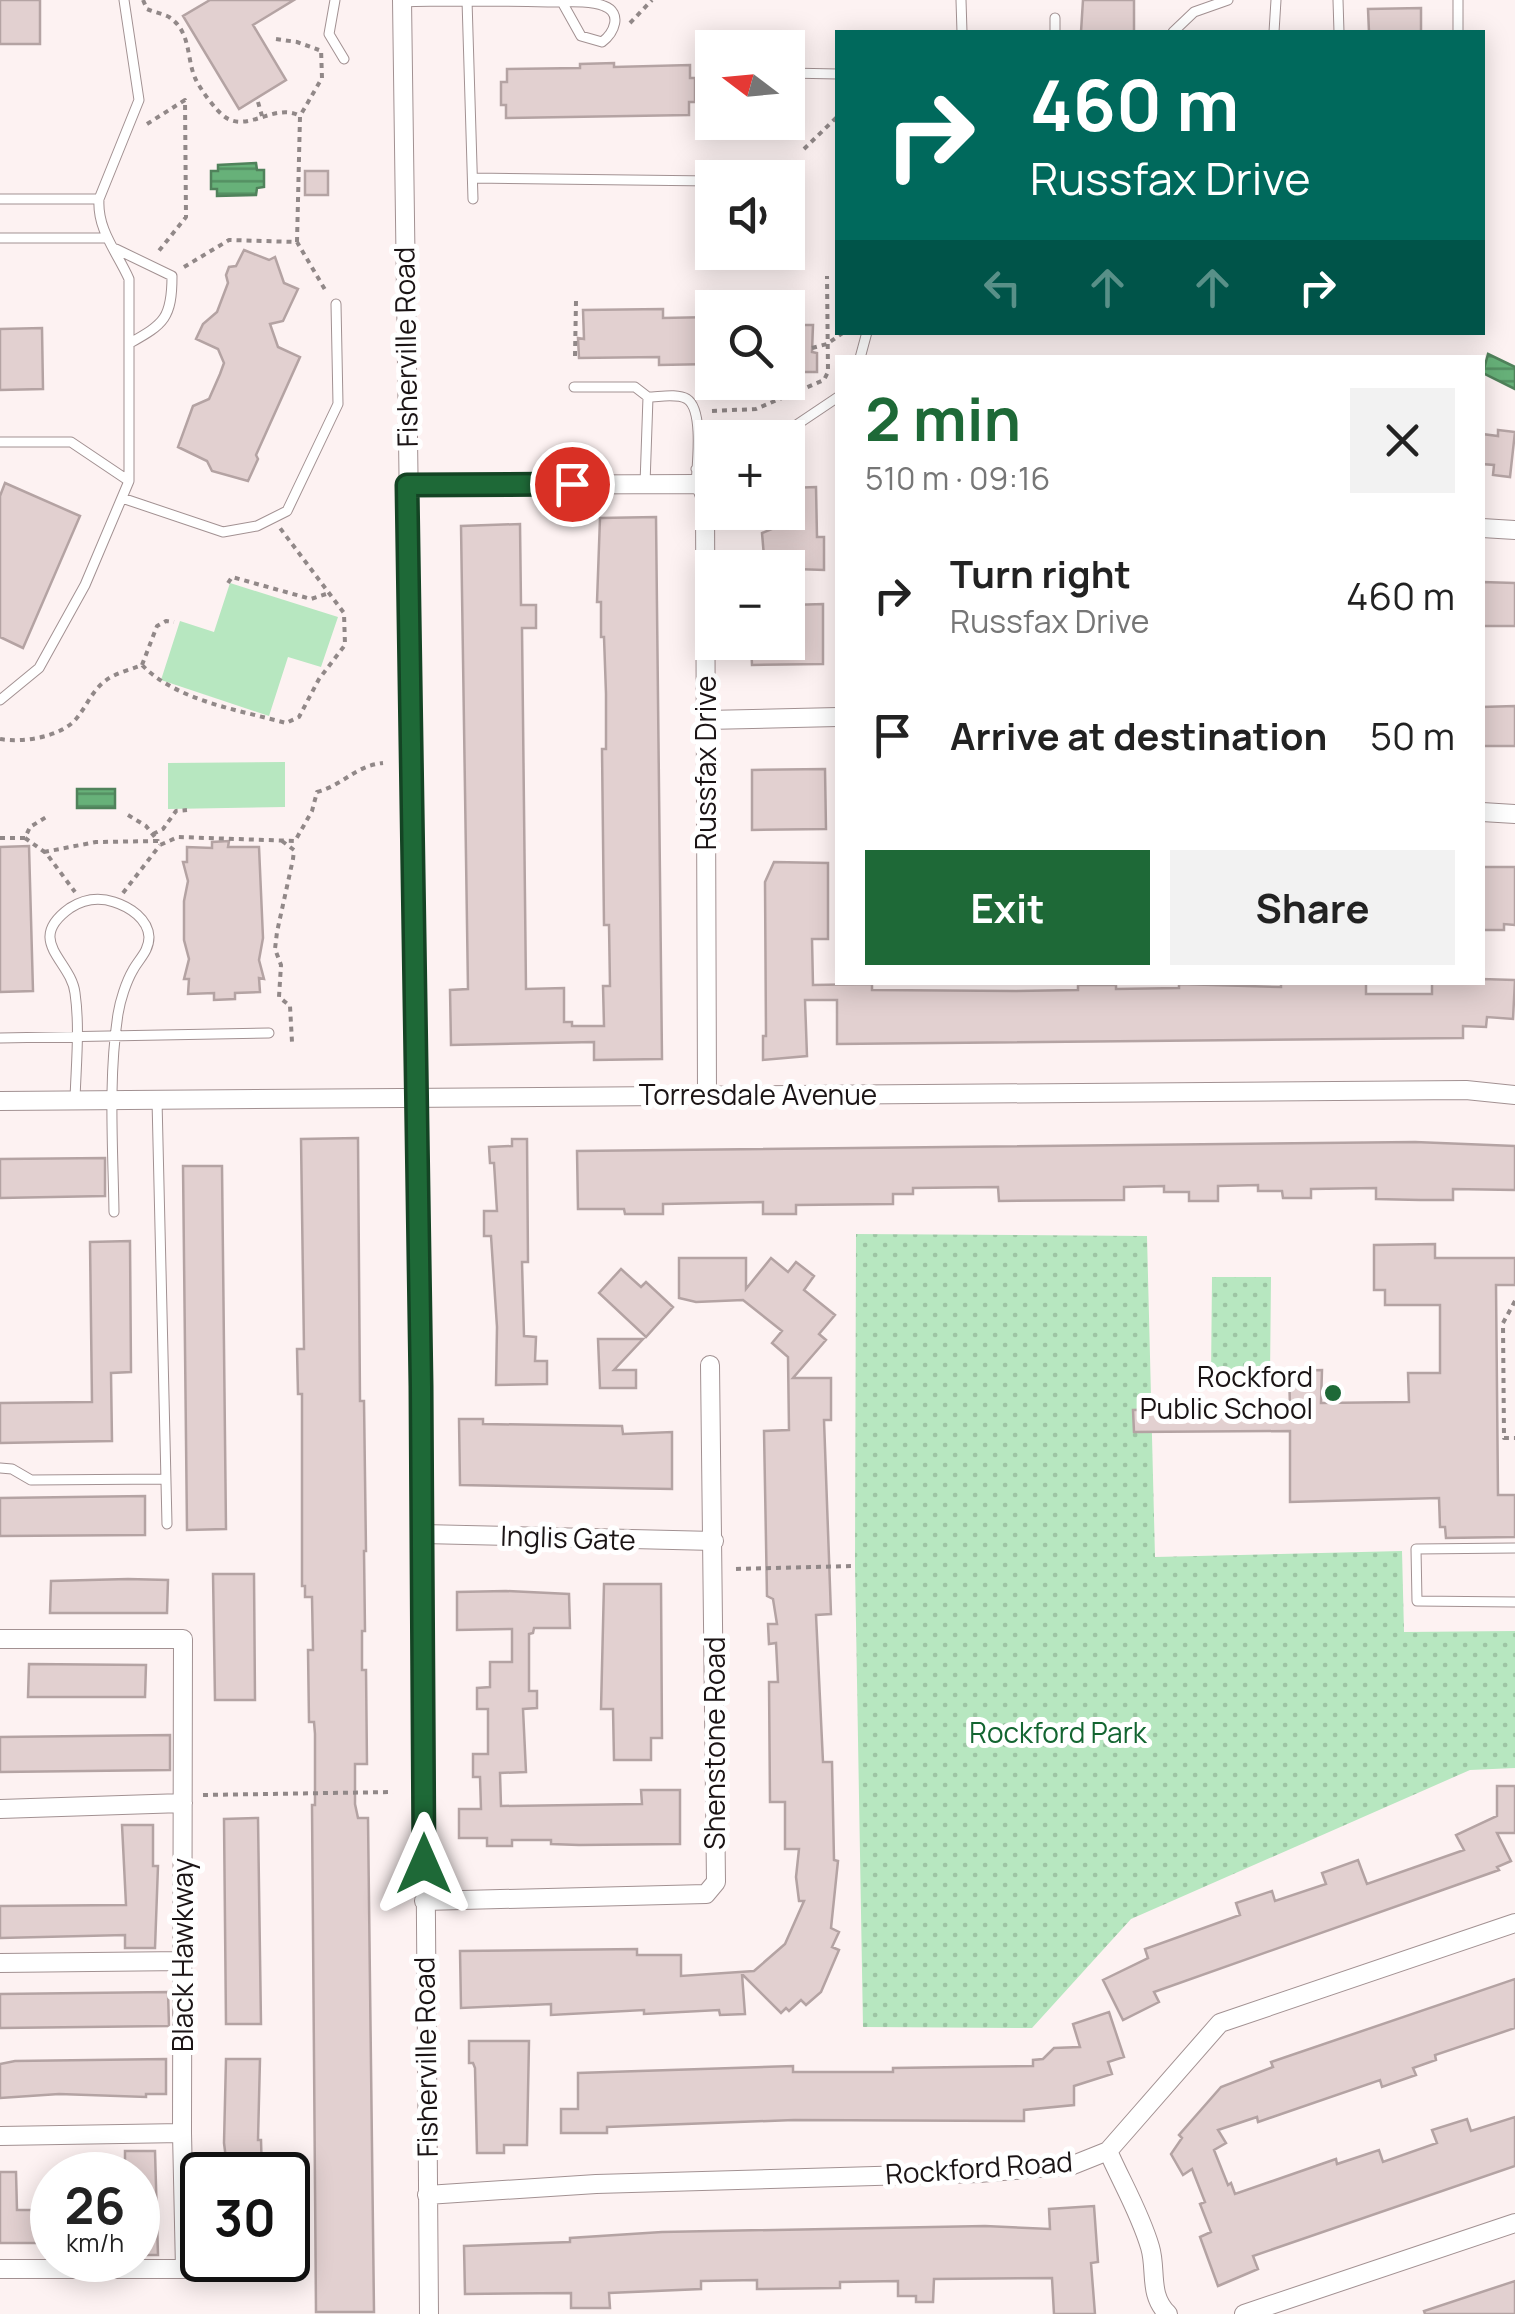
<!DOCTYPE html>
<meta charset="utf-8">
<style>
body{margin:0;font-family:Manrope,sans-serif;background:#f2f2f2;color:#222;height:100vh;display:flex;flex-direction:column;font-size:38px;white-space:nowrap}
*{box-sizing:border-box;margin:0}
p{font-size:32px;color:#767676}
.icon{flex:none;width:55px;height:55px;fill:none;stroke:currentColor;stroke-width:2;stroke-linecap:round;stroke-linejoin:round}
.map{position:relative;flex:1;overflow:hidden}
.drawer{position:absolute;left:835px;top:355px;width:650px;height:630px;display:flex;flex-direction:column;background:#fff;border-radius:0px;box-shadow:0 5px 25px #0003}
.drawer>*{flex:none}
.banner{position:absolute;left:835px;top:30px;width:650px;height:305px;border-radius:0px;box-shadow:0 5px 25px #0003;background:#00695c;color:#fff;overflow:hidden}
.needle{width:65px;rotate:286deg}
.buttons{position:absolute;left:695px;top:30px;display:grid;gap:20px}
.buttons a{display:grid;place-items:center;width:110px;height:110px;border-radius:0px;background:#fff;box-shadow:0 5px 25px #0003;font-size:50px}
.speed{position:absolute;left:30px;top:2152px;display:flex;gap:20px;font-size:50px;font-weight:700;text-align:center}
.speed>*{display:grid;place-content:center;width:130px;height:130px;border-radius:50%;background:#fff;box-shadow:0 5px 25px #0003;line-height:1}
.speed small{font-size:25px;font-weight:400}
.speed .limit{border:5px solid #111;border-radius:15px;background:#fff;color:#111}
.pin{position:absolute;display:grid;place-items:center;width:85px;height:85px;color:#fff;margin:-42px;border:5px solid #fff;border-radius:50%;box-shadow:0 2px 10px #0007}
.me{position:absolute;width:110px;margin:-55px;rotate:0deg;stroke-linejoin:round;filter:drop-shadow(0 0 8px #0008)}
.turn{display:flex;align-items:center;gap:35px;height:210px;padding:0 30px;font-size:45px}
.turn .icon{width:130px;height:130px;stroke-width:2.5}
.turn b{display:block;font-size:70px;line-height:85px}
.lanes{display:flex;align-items:center;height:95px;padding:0 30px;background:#0003;justify-content:center;gap:50px;direction:ltr}
.lanes .off{opacity:.35}
.round{display:grid;place-items:center;flex:none;width:105px;height:105px;border-radius:0px;background:#f2f2f2}
.headline{display:flex;align-items:center;justify-content:space-between;height:170px;padding:0 30px}
h1{font-size:60px;font-weight:700;line-height:75px;color:#1e6937}
.button{display:flex;gap:20px;margin-top:auto;padding:20px 30px}
.button a{flex:1;height:115px;border-radius:0px;background:#1e6937;color:#fff;font-size:40px;font-weight:700;line-height:115px;text-align:center}
.button a+a{background:#f2f2f2;color:#222}
ul{padding:0;list-style:none}
li{display:flex;align-items:center;gap:30px;height:140px;padding:0 30px}
li div{flex:1}
li b{display:block;font-size:38px}
li em{font-style:normal}
.map>svg:first-child{display:block}
.grass{fill:#b7e7c0}
.park{fill:url(#park-dots)}
.water{fill:url(#water-rules);stroke:#50825b;stroke-width:2.5}
.building{fill:#e2d0d0;stroke:#b4a3a3;stroke-width:2.5}
.lines{fill:none;stroke-linecap:round;stroke-linejoin:round}
.lane-casing{stroke:#a29192;stroke-width:11}
.street-casing{stroke:#a29192;stroke-width:20}
.path{stroke:#918888;stroke-width:4;stroke-dasharray:5 5;stroke-linecap:butt}
.lane{stroke:#fff;stroke-width:9}
.street{stroke:#fff;stroke-width:18}
.route-casing{stroke:#144424;stroke-width:25}
.route{stroke:#1e6937;stroke-width:18}
.poi-dot{fill:#1e6937;stroke:#fff;stroke-width:4}
.labels{text-anchor:middle;stroke-width:10;stroke-linejoin:round;paint-order:stroke}
.street-label{font-size:28px;fill:#1b1415;stroke:#fff}
.poi-label{font-size:28px;fill:#1b1415;stroke:#fff;text-anchor:end}
.park-label{font-size:28px;fill:#136531;stroke:#fff}
</style>
<div class="map">
<svg width="1515" height="2314" viewBox="0 0 1515 2314">
<defs>
<pattern id="park-dots" width="8" height="8" patternUnits="userSpaceOnUse" patternTransform="scale(2.5)"><rect width="8" height="8" fill="#b7e7c0"/><path d="M2 2h.1M6 6h.1" fill="none" stroke="#9dc5a4" stroke-width="1.8" stroke-linecap="round"/></pattern>
<pattern id="water-rules" width="6" height="5" patternUnits="userSpaceOnUse" patternTransform="scale(2.5)"><rect width="6" height="5" fill="#67b179"/><path d="M0 2.5h6" fill="none" stroke="#548f62"/></pattern>
</defs>
<rect width="100%" height="100%" fill="#fdf2f2"/>
<!-- grass -->
<path class="grass" d="M230,583L338,617L321,667L288,657L269,716L161,680L180,621L214,632Z
M285,762V807L168,809V763Z"/>
<!-- park -->
<path class="park" d="M856,1234L1147,1236L1155,1557L1402,1551L1404,1632L1515,1631V1768L1470,1770L1131,1919L1032,2028L863,2027L855,1566Z
M1212,1277H1271L1270,1377H1211Z"/>
<!-- water -->
<path class="water" d="M256,163L257,170H264V187L257,188L256,195L217,196V189H211V171H218V165Z
M1488,354L1515,367V389L1483,373Z
M77,789H115V808H77Z"/>
<!-- building -->
<path class="building" d="M0,0H40V44H0Z
M210,0H294L253,25L286,80L239,109L183,16Z
M1083,0H1134V32H1081Z
M1421,8V32H1369L1368,9Z
M614,63V67L690,65V78H695V102H689V115L506,118V105H501V82H507V69L580,68V64Z
M305,171H328V195H305Z
M244,250L269,260L275,257L284,283L298,289L283,321L270,324L278,347L300,357L256,455L258,459L248,481L212,471L207,461L178,447L193,406L209,399L220,374L224,363L218,349L196,339L203,324L217,312L228,283L226,275L229,267L236,266Z
M663,309V318L712,317V364L659,365V357L579,358L578,338L584,339L583,310Z
M788,325H813L812,352L817,353V372H788Z
M42,328L43,389L0,390V329Z
M1498,430L1515,432L1510,477L1493,475L1494,465L1482,464V434L1498,436Z
M5,483L80,516L23,648L0,637V496Z
M816,487L817,537H824V570L765,568L762,533L772,529V512H788V488Z
M656,517L662,1059L594,1060V1042L451,1045L450,990L468,989L461,526L520,524L521,605H536V628H522L526,989L564,988V1022H572V1026H604L603,986H610L609,925H604L602,749H606V694L604,637H601V602H597L600,518Z
M1482,582L1515,583V626H1482Z
M823,604V664L752,665L751,642L791,641V605Z
M1515,706V746H1482V707Z
M825,769L826,829L752,830V770Z
M229,841L228,847H259L263,938L259,960L264,979L259,978L260,992L235,993V999L214,1000V993L188,994L189,979H184L189,959L184,940V901L188,881L183,862H187V847L212,848V842Z
M29,846L33,991L0,992V847Z
M774,862L828,863V939H812L813,985L872,984V990L1016,991L1078,990V985H1116V989L1179,988V984L1281,987V983L1366,982V994H1432V982H1482V979L1515,980L1513,1019L1487,1017L1486,1027L1463,1026V1038L837,1044V1000H805L807,1056L763,1060V1036H766L765,882Z
M1482,867H1515V925L1504,924V930H1482Z
M358,1138L360,1401H364L366,1551H364L365,1631H362V1670H366L367,1764H355V1804L358,1818H368L374,2312H316L312,1805H315V1734L314,1722H309L308,1650H313L312,1597H305V1586H302V1394H298L297,1349H304L301,1139Z
M512,1139H527L528,1262H522L524,1336L536,1337L535,1361H547V1384L496,1385L497,1327L491,1236H484V1211H497L494,1163H490L489,1147L512,1146Z
M1415,1142L1515,1146V1190L1453,1189V1200H1420L1376,1199V1188L1311,1189V1198H1283L1282,1191H1258V1185L1218,1186V1201H1189V1192H1164V1186L1124,1187V1200L999,1201L998,1187L913,1188V1194H893V1204L796,1205V1214H763V1202L663,1204V1214H625L624,1209H578L577,1151Z
M105,1158V1196L0,1198V1159Z
M183,1166H222L226,1529L187,1530Z
M130,1241L131,1372L111,1373L112,1441L0,1443V1403L92,1402L90,1242Z
M1435,1244V1258H1515V1285H1496L1498,1495H1515V1537L1446,1538L1445,1527H1440L1439,1498L1290,1502V1431L1134,1432L1133,1410L1290,1407L1289,1371L1322,1370L1321,1403L1409,1402L1408,1373H1440V1305H1385V1290H1374V1245Z
M679,1258H746V1289L771,1258L788,1272L796,1262L814,1276L804,1290L835,1315L819,1334L826,1340L793,1378H831V1420H824L831,1614L816,1615L823,1762H832L834,1860L838,1861L831,1928L839,1932L832,1947L839,1950L821,1992L806,2005L801,2000L789,2011L786,2008L781,2013L742,1974L745,2014L720,2015L719,2010L644,2014V2010L551,2015V2004L461,2008L460,1951L637,1949V1955H681V1976L754,1971L785,1944L804,1901H799L796,1877L799,1849H785V1802H770L769,1682H778L776,1643L769,1644L768,1624H777L773,1599L767,1596L764,1431L789,1430L788,1357L772,1343L782,1331L743,1300L696,1302L679,1298Z
M621,1269L641,1287L646,1282L673,1307L646,1337L599,1293Z
M598,1339H643L614,1370H636V1388H600Z
M459,1419H483V1424L622,1426L623,1434L672,1432V1489L460,1485Z
M145,1496V1535L0,1536V1498Z
M213,1574H254L255,1700H215Z
M128,1579L168,1580L167,1613H50L51,1581Z
M604,1584H661L662,1738H651V1760H614L613,1709H601Z
M506,1591L569,1594L570,1628H534L533,1633L529,1634V1691H537V1708L523,1709L526,1772L500,1773L501,1806L642,1804L641,1790H680V1844L579,1845L551,1844V1840H512V1846H487V1838H459V1809H481L480,1777H473V1754H488V1709H477V1688L490,1687V1662H512V1629L457,1630V1592Z
M29,1664L146,1665L145,1697H28Z
M170,1735V1770L0,1772V1737Z
M1497,1786H1515V1833H1497L1511,1861L1497,1867L1499,1870L1154,1992L1159,2002L1123,2020L1103,1980L1148,1958L1145,1949L1240,1915L1236,1903L1272,1891L1275,1901L1326,1884L1322,1873L1358,1860L1367,1884L1464,1850L1456,1835L1497,1816Z
M258,1818L261,2024H226L224,1819Z
M122,1825H153V1866H158L155,1948H125V1935L0,1938V1906L126,1905Z
M1515,1979V2028L1435,2055L1436,2060L1413,2068L1416,2075L1382,2087L1380,2080L1258,2122L1257,2117L1218,2130L1226,2143L1214,2150L1228,2185L1231,2183L1235,2194L1336,2159L1337,2164L1379,2150L1383,2162L1437,2143L1432,2130L1467,2119L1471,2131L1515,2117V2166L1253,2256L1258,2269L1218,2286L1200,2237L1211,2232L1200,2204L1205,2202L1192,2169L1183,2175L1171,2154L1182,2138L1179,2135L1221,2087L1273,2067L1271,2062Z
M168,1992L169,2026L0,2028V1994Z
M1109,2012L1124,2057L1108,2062L1112,2074L1074,2086V2105L1024,2110V2121L794,2120L607,2127V2133H561V2109H578V2073L793,2066V2072H893V2068L1033,2066V2060L1043,2059L1054,2048L1080,2047L1073,2024Z
M469,2041H529L527,2145H504V2153H477L475,2068L473,2063H469Z
M166,2059V2094H146V2097L59,2094L0,2098V2064L15,2061Z
M226,2059H260L258,2140H261L262,2175H228L224,2143Z
M125,2151H155L158,2255H138V2175H125Z
M0,2172H16L17,2210H52V2243H0Z
M1094,2206L1098,2262L1091,2263L1095,2314H1054L1052,2278L934,2279L933,2302H916V2296H898V2281L840,2282V2288L757,2289V2280L701,2281V2289L609,2293L610,2308H571V2293L465,2294L464,2246L570,2242V2238L662,2232L985,2226L1050,2229L1049,2209Z
M1515,2281V2314H1425L1424,2311Z"/>
<g class="lines">
<defs>
<path id="lane" d="M335,0L329,34L344,59
M467,0L473,199
M961,0L962,32
M1338,0L1339,32
M1458,0V32
M402,2C452,0 500,1 550,2C566,2 589,0 604,6C623,13 614,33 602,42L581,36L562,2
M1055,18V32
M1173,32L1194,12L1228,0
M1274,32L1276,0
M788,73L838,74
M473,178L712,181
M0,199H99
M0,238H106
M116,249L172,276C172,318 164,324 130,343
M860,358L867,332
M574,387H635L648,397
M777,438L838,397
M0,442H71L129,481
M696,469L712,465
M645,484L648,397C659,397 677,393 687,399C704,410 697,465 696,484
M122,498L223,532L257,526L287,511L338,404L336,304
M0,700L39,668L85,585L129,481V279C117,252 97,230 99,199L139,100L124,0
M0,1038L269,1033
M75,1100C76,1065 80,1028 75,993C71,960 24,941 70,908C84,899 99,897 114,902C130,907 148,919 149,937C149,951 139,959 133,970C126,982 120,1001 118,1014C108,1079 113,1147 114,1212
M157,1100L167,1524
M0,1468L12,1469L31,1480L166,1479
M1515,1548L1416,1549L1417,1601L1515,1602"/>
<path id="street" d="M402,0L423,1534L429,2314
M407,485L696,484L702,488L705,496L707,1095
M1482,528L1515,530
M706,720L838,717
M1482,812L1515,814
M0,1101L1466,1090L1515,1095
M423,1534L714,1541
M0,1639H183L182,2133L185,2269H0
M0,1809L183,1803
M424,1901L706,1894L716,1882L710,1365
M0,1963L184,1961
M0,2136L182,2133
M1108,2151C1122,2183 1140,2213 1150,2247C1157,2270 1148,2295 1168,2314
M427,2195L596,2184L979,2173L1073,2165L1108,2151L1220,2023L1515,1923
M185,2269H273
M1244,2314L1515,2223"/>
</defs>
<!-- lane casing -->
<use href="#lane" class="lane-casing"/>
<!-- street casing -->
<use href="#street" class="street-casing"/>
<!-- path -->
<path class="path" d="M143,0L147,9C154,12 163,14 169,17C192,32 186,60 196,80C201,90 216,111 225,117C248,133 275,102 300,116
M630,23L652,0
M276,39L297,42L319,50
M258,102L262,116
M147,124L185,100L186,217L158,252
M804,149L838,116
M297,242L300,116L322,78L321,48
M184,267L229,240L297,242L327,293
M812,348L827,344L844,332
M575,356L576,301
M712,411L756,409L824,380L828,372L827,276
M228,583L232,577L311,599L326,594
M142,665L157,626L166,621L174,622
M0,739C22,743 61,737 76,719C87,706 91,692 105,681C115,673 130,670 142,665C177,701 239,710 286,723L299,717L319,679L345,645L344,613L280,528
M128,815L146,826L158,841
M153,834L163,829L176,811L187,810
M0,838H25L30,827L48,816
M25,838L46,853L75,892
M282,841L294,850L293,859L277,932L275,949L281,965L279,997L290,1006L292,1042
M44,852L96,842L158,841L160,845L178,837L295,841L312,811L317,792C344,785 354,766 383,763
M123,893L160,845
M1515,1301L1503,1323L1504,1438H1515
M736,1569L855,1566
M203,1795L393,1792"/>
<!-- lane -->
<use href="#lane" class="lane"/>
<!-- street -->
<use href="#street" class="street"/>
</g>
<g class="lines">
<defs>
<path id="route" d="M424,1864L421,1386L407,485L572,484"/>
</defs>
<!-- route casing -->
<use href="#route" class="route-casing"/>
<!-- route -->
<use href="#route" class="route"/>
</g>
<!-- markers -->
<circle class="poi-dot" cx="1333" cy="1393" r="10"/>
<g class="labels">
<!-- street labels -->
<g class="street-label">
<text transform="translate(406 347) rotate(-91)" y="10">Fisherville Road</text>
<text transform="translate(706 763) rotate(-90)" y="10">Russfax Drive</text>
<text x="758" y="1105">Torresdale Avenue</text>
<text transform="translate(568 1538) rotate(2)" y="10">Inglis Gate</text>
<text transform="translate(715 1743) rotate(-90)" y="10">Shenstone Road</text>
<text transform="translate(183 1955) rotate(-90)" y="10">Black Hawkway</text>
<text transform="translate(426 2057) rotate(-91)" y="10">Fisherville Road</text>
<text transform="translate(979 2168) rotate(-4)" y="10">Rockford Road</text>
</g>
<!-- poi labels -->
<g class="poi-label">
<text x="1313" y="1387">Rockford<tspan x="1313" dy="32">Public School</tspan></text>
</g>
<!-- park labels -->
<g class="park-label">
<text x="1058" y="1743">Rockford Park</text>
</g>
</g>
</svg>
<div class="buttons">
<a><svg class="needle" viewBox="-14 -14 28 28"><path d="M0-13l5 13h-10z" fill="#e53935"/><path d="M0 13l5-13h-10z" fill="#767676"/></svg></a>
<a><svg class="icon" aria-label="sound" viewBox="0 0 24 24"><path d="M4 9h4l5-4v14l-5-4H4zM17 9q2 3 0 6"/></svg></a>
<a><svg class="icon" aria-label="search" viewBox="0 0 24 24"><circle cx="10" cy="10" r="6"/><path d="M15 15l6 6"/></svg></a>
<a>+</a>
<a>−</a>
</div>
<div class="speed"><div>26<small>km/h</small></div><div class="limit">30</div></div>
<div class="pin" style="left:572px;top:484px;background:#d93025"><svg class="icon" aria-label="arrive" viewBox="0 0 24 24"><path d="M6 21V4h12l-3 4 3 4H6"/></svg></div>
<svg class="me" style="left:424px;top:1864px" viewBox="-20 -20 40 40"><path d="M0-17L14 15 0 8-14 15z" fill="#1e6937" stroke="#fff" stroke-width="4"/></svg>
<div class="banner">
<div class="turn"><svg class="icon" aria-label="right" viewBox="0 0 24 24"><path d="M7 20v-9h11M14 6l5 5-5 5"/></svg><div><b>460 m</b>Russfax Drive</div></div>
<div class="lanes"><svg class="icon off" aria-label="left" viewBox="0 0 24 24"><path d="M17 20v-9H6M10 6l-5 5 5 5"/></svg><svg class="icon off" aria-label="ahead" viewBox="0 0 24 24"><path d="M12 20V5M6 11l6-6 6 6"/></svg><svg class="icon off" aria-label="ahead" viewBox="0 0 24 24"><path d="M12 20V5M6 11l6-6 6 6"/></svg><svg class="icon" aria-label="right" viewBox="0 0 24 24"><path d="M7 20v-9h11M14 6l5 5-5 5"/></svg></div>
</div>
<section class="drawer">
<div class="headline"><div><h1>2 min</h1><p>510 m · 09:16</p></div><a class="round"><svg class="icon" aria-label="close" viewBox="0 0 24 24"><path d="M6 6l12 12M18 6L6 18"/></svg></a></div>
<ul>
<li><svg class="icon" aria-label="right" viewBox="0 0 24 24"><path d="M7 20v-9h11M14 6l5 5-5 5"/></svg><div><b>Turn right</b><p>Russfax Drive</p></div><em>460 m</em></li>
<li><svg class="icon" aria-label="arrive" viewBox="0 0 24 24"><path d="M6 21V4h12l-3 4 3 4H6"/></svg><div><b>Arrive at destination</b></div><em>50 m</em></li>
</ul>
<div class="button"><a>Exit</a><a>Share</a></div>
</section>
</div>
